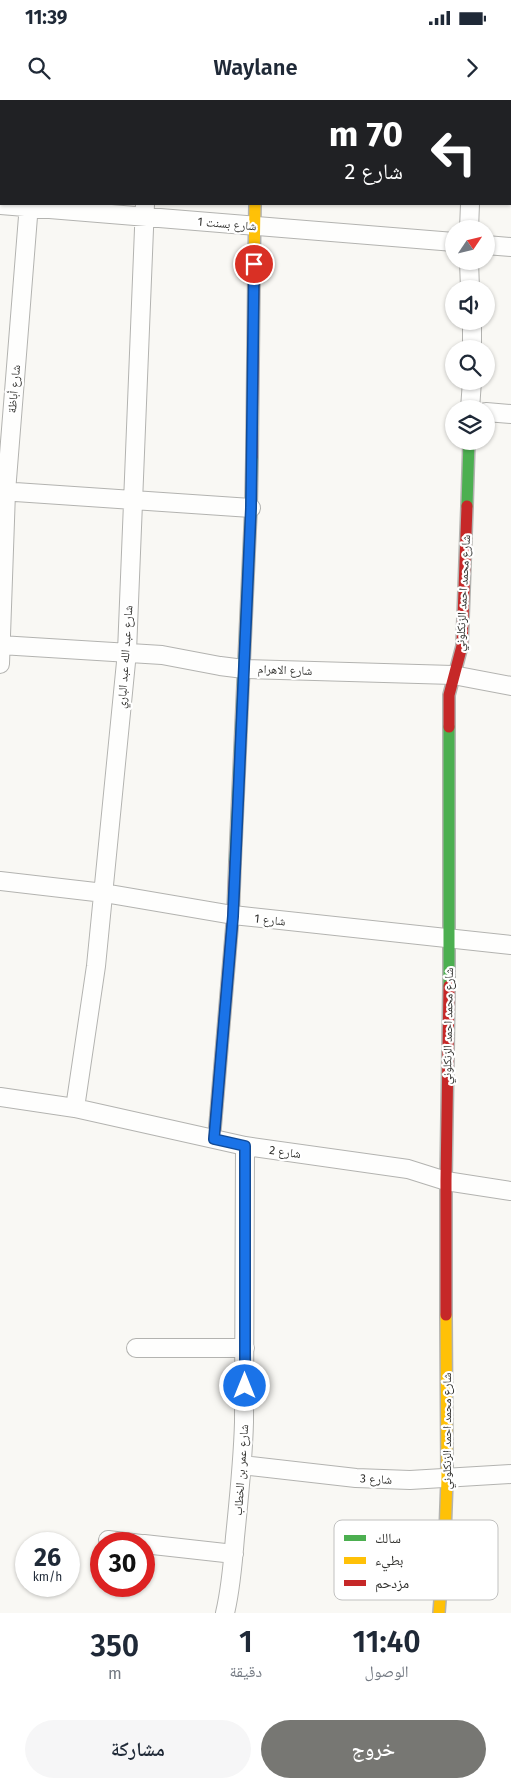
<!DOCTYPE html>
<html lang="ar">
<meta charset="utf-8">
<style>
body{margin:0;font-family:"Fira Sans","Noto Naskh Arabic",sans-serif;background:#f6f6f7;color:#1f2937;direction:rtl;height:100vh;display:flex;flex-direction:column;font-size:19px;white-space:nowrap}
*{box-sizing:border-box;margin:0}
p{font-size:16px;color:#747a83}
.icon{flex:none;width:28px;height:28px;fill:none;stroke:currentColor;stroke-width:2;stroke-linecap:round;stroke-linejoin:round}
.map{position:relative;height:1513px;overflow:hidden;direction:ltr}
.panel{display:flex;flex-direction:column;background:#fff;flex:1}
.panel>*{flex:none}
.banner{position:absolute;left:0px;top:0px;width:511px;height:105px;box-shadow:0 1px 4px #0004;direction:rtl;background:#202124;color:#fff;overflow:hidden}
.needle{width:32px;rotate:55deg}
.buttons{position:absolute;left:445px;top:120px;display:grid;gap:10px}
.buttons a{display:grid;place-items:center;width:50px;height:50px;border-radius:50%;background:#fff;box-shadow:0 1px 4px #0004;font-size:25px}
.speed{position:absolute;left:15px;top:1432px;display:flex;gap:10px;font-size:25px;font-weight:700;text-align:center}
.speed>*{display:grid;place-content:center;width:65px;height:65px;border-radius:50%;background:#fff;box-shadow:0 1px 4px #0004;line-height:1}
.speed small{font-size:12px;font-weight:400}
.speed .limit{border:8px solid #d22;background:#fff;color:#111}
.pin{position:absolute;display:grid;place-items:center;width:42px;height:42px;color:#fff;margin:-21px;border:2px solid #fff;border-radius:50%;box-shadow:0 1px 5px #0007}
.me{position:absolute;width:55px;margin:-28px;rotate:0deg;stroke-linejoin:round;filter:drop-shadow(0 0 4px #0008)}
.turn{display:flex;align-items:center;gap:18px;height:105px;padding:0 25px;font-size:22px}
.turn .icon{width:65px;height:65px;stroke-width:2.5}
.turn b{display:block;font-size:35px;line-height:42px}
.eta{display:flex;justify-content:space-evenly;align-items:center;height:85px;text-align:center}
.eta b{font-size:30px;font-weight:600;line-height:35px}
.cta{display:flex;gap:10px;margin-top:auto;padding:10px 25px}
.cta a{flex:1;height:58px;border-radius:30px;background:#777773;color:#fff;font-size:20px;font-weight:600;line-height:58px;text-align:center}
.cta a+a{background:#f6f6f7;color:#1f2937}
.status{display:flex;justify-content:space-between;align-items:center;height:35px;padding:0 25px;background:#fff;direction:ltr}
.status svg{height:14px;fill:currentColor}
header{display:flex;justify-content:space-between;align-items:center;height:65px;padding:0 25px;background:#fff;font-size:22px;font-weight:600}
.map>svg:first-child{display:block}
.lines{fill:none;stroke-linecap:round;stroke-linejoin:round}
.street-casing{stroke:#b3b3b0;stroke-width:20}
.fast-casing{stroke:#b3b3b0;stroke-width:14}
.slow-casing{stroke:#b3b3b0;stroke-width:14}
.jam-casing{stroke:#b3b3b0;stroke-width:14}
.street{stroke:#fefefd;stroke-width:18}
.fast{stroke:#4caf50;stroke-width:11}
.slow{stroke:#ffc107;stroke-width:11}
.jam{stroke:#c62828;stroke-width:11}
.route-casing{stroke:#114b97;stroke-width:12}
.route{stroke:#1a73e8;stroke-width:9}
.labels{text-anchor:middle;stroke-width:4.5;stroke-linejoin:round;paint-order:stroke}
.street-label{font-size:12px;fill:#31312e;stroke:#fff}
.key{fill:#fff;stroke:#c1c1c0;stroke-width:1}
.key-label{font-size:14px;fill:#31312e}
</style>
<div class="status"><b>11:39</b><svg viewBox="0 0 49 12"><path d="M0 12V9h3v3zM5 12V6h3v6zM10 12V3h3v9zM15 12V0h3v12zM26 1h20v11H26zM47 4h2v5h-2z"/></svg></div>
<header><svg class="icon" aria-label="forward" viewBox="0 0 24 24"><path d="M9 5l7 7-7 7"/></svg>Waylane<svg class="icon" aria-label="search" viewBox="0 0 24 24"><circle cx="10" cy="10" r="6"/><path d="M15 15l6 6"/></svg></header>
<div class="map">
<svg width="511" height="1513" viewBox="0 0 511 1513">
<rect width="100%" height="100%" fill="#f9f8f4"/>
<g class="lines">
<defs>
<path id="street" d="M255,0V1
M39,1V0
M149,1V0
M475,1V0
M0,105L454,142
M469,129L470,104
M486,145L511,147
M469,161L470,189
M472,221V249
M470,309L472,281
M486,312L511,314
M0,391L251,408
M0,545L162,555L220,566L244,569L453,575L511,586
M0,564L6,392L29,104
M0,781L104,793L233,815L511,845
M0,997L75,1008L245,1046L408,1069L446,1081L511,1091
M75,1008L96,866L127,552L145,104
M136,1248H245
M242,1365L356,1378L410,1380L511,1374
M108,1440L141,1444
M144,1444L234,1454
M225,1513C231,1488 233,1462 235,1437C239,1398 243,1360 244,1322L245,1046"/>
<path id="fast" d="M467,406L469,341
M449,627V886
M235,762L251,408L252,357"/>
<path id="slow" d="M254,167L255,104
M439,1513L445,1435L447,1379L446,1215"/>
<path id="jam" d="M252,357L254,167
M449,627V595L462,546L467,406
M214,1039L233,815L235,762
M446,1215V1081L449,886"/>
</defs>
<!-- street casing -->
<use href="#street" class="street-casing"/>
<!-- fast casing -->
<use href="#fast" class="fast-casing"/>
<!-- slow casing -->
<use href="#slow" class="slow-casing"/>
<!-- jam casing -->
<use href="#jam" class="jam-casing"/>
<!-- street -->
<use href="#street" class="street"/>
<!-- fast -->
<use href="#fast" class="fast"/>
<!-- slow -->
<use href="#slow" class="slow"/>
<!-- jam -->
<use href="#jam" class="jam"/>
</g>
<g class="lines">
<defs>
<path id="route" d="M245,1286V1046L214,1039L233,816L251,408L254,164"/>
</defs>
<!-- route casing -->
<use href="#route" class="route-casing"/>
<!-- route -->
<use href="#route" class="route"/>
</g>
<g class="labels">
<!-- street labels -->
<g class="street-label">
<text transform="translate(227 124) rotate(5)" y="4">شارع بسنت 1</text>
<text transform="translate(14 289) rotate(-85)" y="4">شارع أباظة</text>
<text transform="translate(463 493) rotate(-87)" y="4">شارع محمد احمد الزنكلوني</text>
<text transform="translate(125 557) rotate(-86)" y="4">شارع عبد الله عبد الباري</text>
<text transform="translate(285 570) rotate(2)" y="4">شارع الاهرام</text>
<text transform="translate(270 820) rotate(6)" y="4">شارع 1</text>
<text transform="translate(448 926) rotate(-89)" y="4">شارع محمد احمد الزنكلوني</text>
<text transform="translate(285 1052) rotate(8)" y="4">شارع 2</text>
<text transform="translate(447 1331) rotate(-90)" y="4">شارع محمد احمد الزنكلوني</text>
<text transform="translate(241 1370) rotate(-86)" y="4">شارع عمر بن الخطاب</text>
<text transform="translate(376 1379) rotate(3)" y="4">شارع 3</text>
</g>
</g>
<!-- legend -->
<rect x="334" y="1420" width="164" height="80" rx="8" class="key"/>
<rect x="344" y="1435" width="22" height="6" fill="#4caf50"/>
<rect x="344" y="1457" width="22" height="7" fill="#ffc107"/>
<rect x="344" y="1480" width="22" height="6" fill="#c62828"/>
<g class="key-label">
<text x="375" y="1443">سالك</text>
<text x="375" y="1465">بطيء</text>
<text x="375" y="1488">مزدحم</text>
</g>
</svg>
<div class="buttons">
<a><svg class="needle" viewBox="-14 -14 28 28"><path d="M0-13l5 13h-10z" fill="#e53935"/><path d="M0 13l5-13h-10z" fill="#747a83"/></svg></a>
<a><svg class="icon" aria-label="sound" viewBox="0 0 24 24"><path d="M4 9h4l5-4v14l-5-4H4zM17 9q2 3 0 6"/></svg></a>
<a><svg class="icon" aria-label="search" viewBox="0 0 24 24"><circle cx="10" cy="10" r="6"/><path d="M15 15l6 6"/></svg></a>
<a><svg class="icon" aria-label="layers" viewBox="0 0 24 24"><path d="M12 4l9 5-9 5-9-5zM3 14l9 5 9-5"/></svg></a>
</div>
<div class="speed"><div>26<small>km/h</small></div><div class="limit">30</div></div>
<div class="pin" style="left:254px;top:164px;background:#d93025"><svg class="icon" aria-label="arrive" viewBox="0 0 24 24"><path d="M6 21V4h12l-3 4 3 4H6"/></svg></div>
<svg class="me" style="left:245px;top:1286px" viewBox="-20 -20 40 40"><circle r="17" fill="#1a73e8" stroke="#fff" stroke-width="3"/><path d="M0-11L8 9 0 5-8 9z" fill="#fff"/></svg>
<div class="banner">
<div class="turn"><svg class="icon" aria-label="left" viewBox="0 0 24 24"><path d="M17 20v-9H6M10 6l-5 5 5 5"/></svg><div><b>70 m</b>شارع 2</div></div>
</div>
</div>
<section class="panel">
<div class="eta">
<div><b>11:40</b><p>الوصول</p></div>
<div><b>1</b><p>دقيقة</p></div>
<div><b>350</b><p>m</p></div>
</div>
<div class="cta"><a>خروج</a><a>مشاركة</a></div>
</section>
